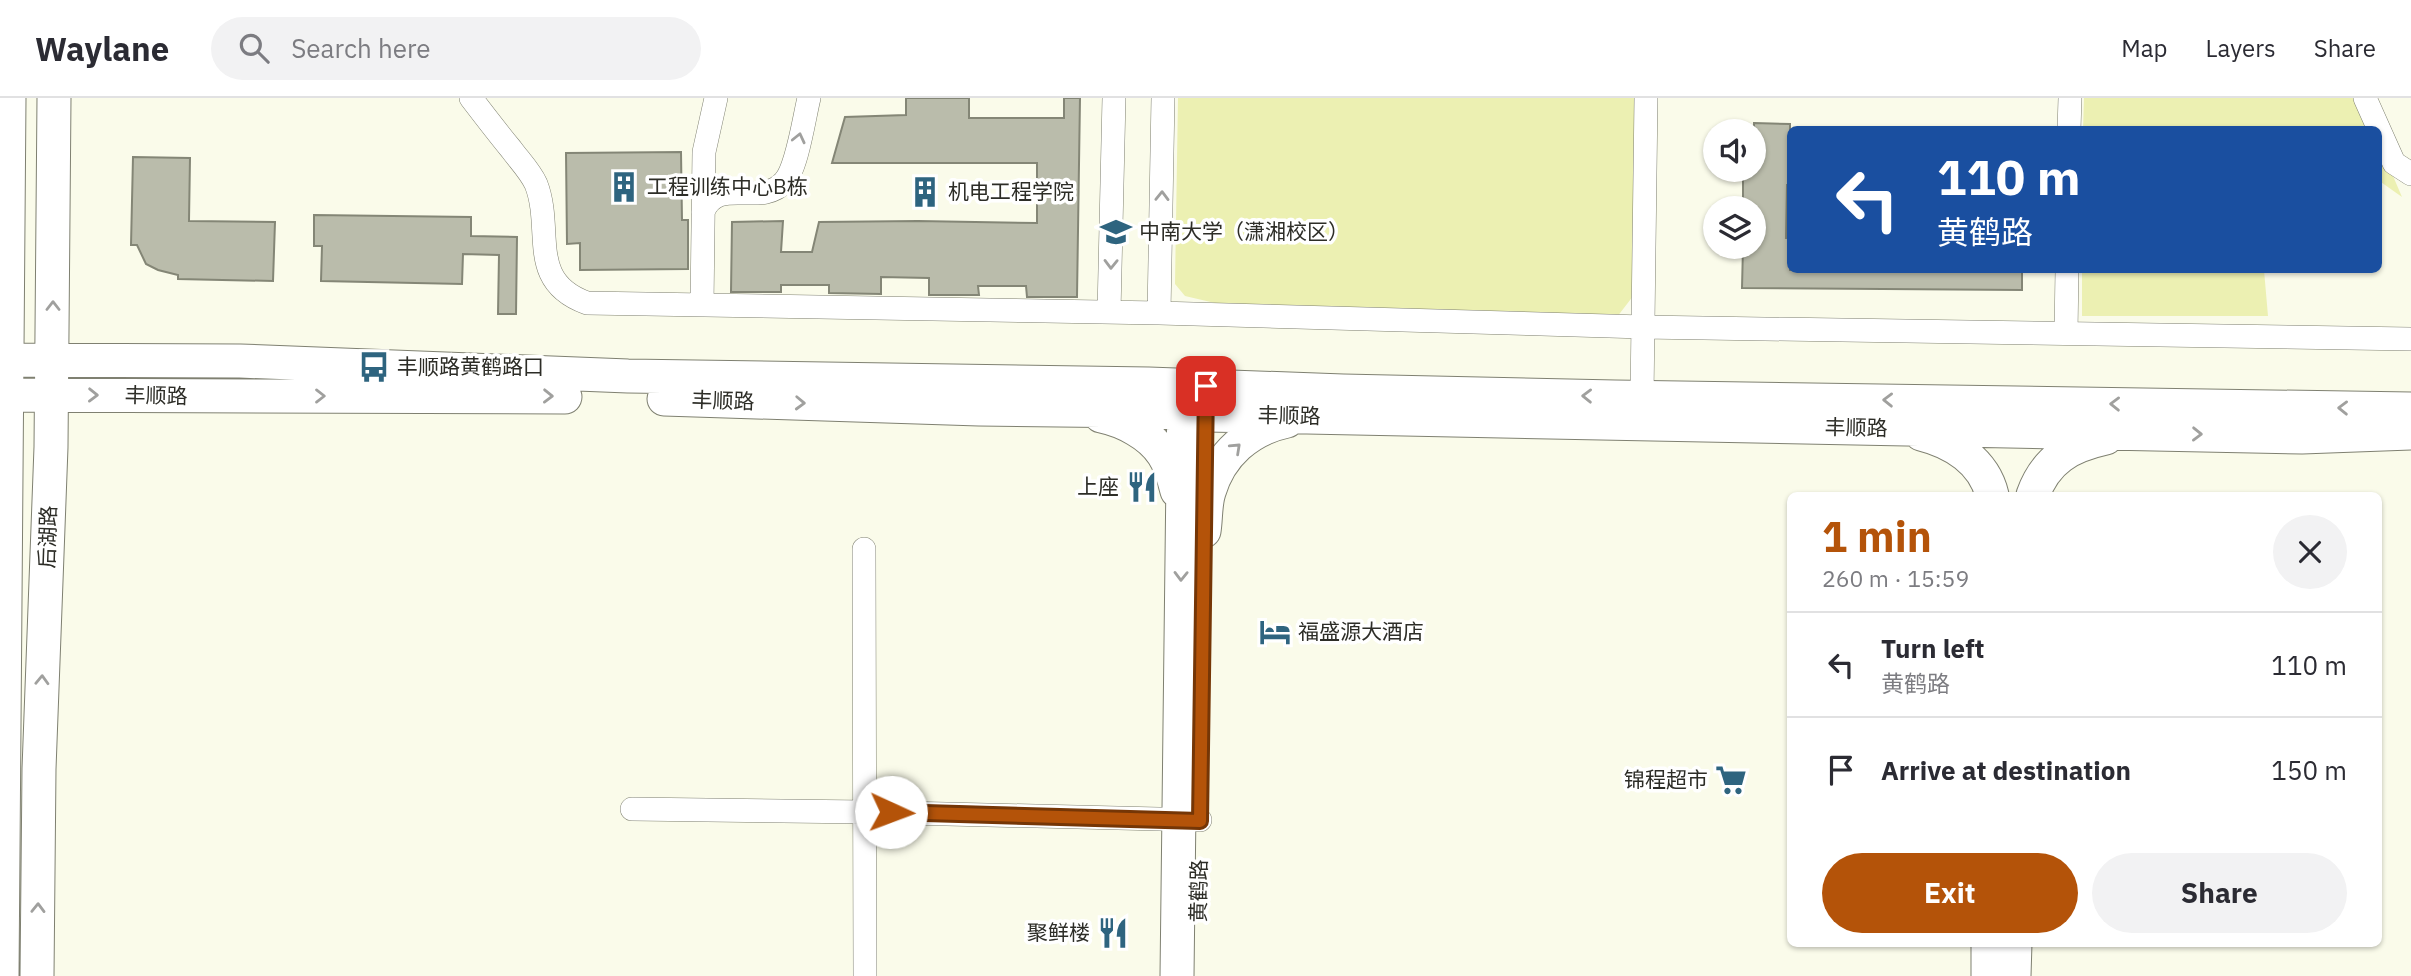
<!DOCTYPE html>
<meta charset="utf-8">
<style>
body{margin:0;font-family:"IBM Plex Sans","Noto Sans SC",sans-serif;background:#f2f2f3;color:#2b2b33;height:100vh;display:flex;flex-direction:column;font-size:26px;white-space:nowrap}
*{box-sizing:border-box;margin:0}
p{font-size:23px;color:#7c7c81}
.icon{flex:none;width:38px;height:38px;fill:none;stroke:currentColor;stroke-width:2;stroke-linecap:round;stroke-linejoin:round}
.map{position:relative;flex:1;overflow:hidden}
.sheet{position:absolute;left:1787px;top:394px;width:595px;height:455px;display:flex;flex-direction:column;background:#fff;border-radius:10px;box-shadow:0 2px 5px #0004}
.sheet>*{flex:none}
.hud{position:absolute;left:1787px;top:28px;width:595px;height:147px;border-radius:10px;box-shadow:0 2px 5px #0004;background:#1a4fa0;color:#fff;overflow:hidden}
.controls{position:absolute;left:1703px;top:21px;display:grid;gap:14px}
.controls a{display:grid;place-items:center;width:63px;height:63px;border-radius:50%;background:#fff;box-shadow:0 2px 5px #0004;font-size:35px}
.pin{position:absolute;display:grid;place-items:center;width:60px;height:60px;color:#fff;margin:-30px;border-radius:14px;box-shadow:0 4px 10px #0006}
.me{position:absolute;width:77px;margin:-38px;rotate:92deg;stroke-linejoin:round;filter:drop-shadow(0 0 5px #0008)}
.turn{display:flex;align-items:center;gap:24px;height:147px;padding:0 35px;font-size:32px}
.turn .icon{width:91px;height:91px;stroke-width:2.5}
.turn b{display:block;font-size:49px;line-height:60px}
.round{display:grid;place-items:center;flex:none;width:74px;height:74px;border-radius:37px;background:#f2f2f3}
.overview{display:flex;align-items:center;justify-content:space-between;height:119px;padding:0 35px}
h1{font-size:42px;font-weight:800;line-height:52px;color:#b45309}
.action{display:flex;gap:14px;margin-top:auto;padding:14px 35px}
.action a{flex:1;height:80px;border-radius:42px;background:#b45309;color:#fff;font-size:28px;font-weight:800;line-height:80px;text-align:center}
.action a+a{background:#f2f2f3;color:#2b2b33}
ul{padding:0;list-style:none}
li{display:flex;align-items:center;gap:21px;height:105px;padding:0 35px;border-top:2px solid #e1e1e2}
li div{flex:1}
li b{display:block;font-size:26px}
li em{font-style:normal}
header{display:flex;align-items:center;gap:42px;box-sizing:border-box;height:98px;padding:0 35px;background:#fff;border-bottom:2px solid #e1e1e2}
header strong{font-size:33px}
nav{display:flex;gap:38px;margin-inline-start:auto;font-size:24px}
.search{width:490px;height:63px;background:#f2f2f3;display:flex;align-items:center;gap:18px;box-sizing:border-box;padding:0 24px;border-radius:38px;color:#7c7c81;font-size:26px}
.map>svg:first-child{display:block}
.green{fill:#ecf0b2}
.building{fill:#babcab;stroke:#848676;stroke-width:2}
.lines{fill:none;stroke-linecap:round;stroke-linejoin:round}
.street-casing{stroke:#7f8071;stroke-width:24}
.secondary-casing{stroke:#7f8071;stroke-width:35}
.street{stroke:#fff;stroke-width:23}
.secondary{stroke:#fff;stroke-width:33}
.oneway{stroke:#a0a09e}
.route-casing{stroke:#753606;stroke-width:18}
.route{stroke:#b45309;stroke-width:12}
.labels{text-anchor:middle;stroke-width:7;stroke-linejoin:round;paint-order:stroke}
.poi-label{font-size:21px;fill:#2d2d27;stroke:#fff;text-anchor:start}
.street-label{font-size:21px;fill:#2d2d27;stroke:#fff}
</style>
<header>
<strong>Waylane</strong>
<div class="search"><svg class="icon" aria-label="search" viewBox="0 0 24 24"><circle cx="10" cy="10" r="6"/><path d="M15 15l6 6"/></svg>Search here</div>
<nav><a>Map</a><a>Layers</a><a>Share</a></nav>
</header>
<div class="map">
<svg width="2411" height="878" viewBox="0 0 2411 878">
<rect width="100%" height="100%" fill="#fafbea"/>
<!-- green -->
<path class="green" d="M1178,0H1639L1637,193L1617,219L1215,205L1185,198L1175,186Z
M2084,0H2360L2373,32H2083Z
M2378,43L2402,99L2378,82Z
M2082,172H2264L2268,218H2082Z"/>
<!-- building -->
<path class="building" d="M906,0H969V20H1064V0H1080L1077,199H1027L1026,188H978L979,197H929V180L881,179V196L829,195V187H781V194H731L732,124L783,123L781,154H812L819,124L918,123L1037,125V65H832L845,19L906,17Z
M1754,25L1790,26V87H1787L1786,140H1790V172H2022V192L1742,190L1743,149H1754V110H1743V72H1754Z
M681,54L682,122H688V171L580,172V145L567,146L566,55Z
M133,59L190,60L189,123L275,124L273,183L178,181V177L158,172L146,166L137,147H131Z
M314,117L471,119V138L517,139L516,216H498L499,157L463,156L462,186L321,183L322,148H314Z"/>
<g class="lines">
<defs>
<path id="street" d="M471,0C484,17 497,34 511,51C519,62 530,73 536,86C554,132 526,183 587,205L1159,215L1643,229L2411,241
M2365,0L2394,65L2411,76
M2069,32L2070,0
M703,114C717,77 761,110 784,84C797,71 804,20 809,0
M702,207L704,54L716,0
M1109,214L1114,0
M1159,215L1163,0
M2066,235L2067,172
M1642,299L1646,0
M864,451L865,878
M632,711L865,714L1200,722"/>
<path id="secondary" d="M0,262L240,263L628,278L1149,286L1343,293L1615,299L2411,311
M0,297L565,299
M664,301L979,311L1144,313L1206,317L2302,339L2411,335
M1101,318C1124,323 1150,336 1163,356C1170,366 1174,381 1177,393
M1921,336C1953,344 1984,363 1992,397
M2033,397C2046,361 2070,348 2106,340
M1204,433C1206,421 1205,406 1209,394C1220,356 1249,331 1287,323
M1988,845V878
M2,878L9,0
M37,878L39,671L51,349L54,0
M1177,878L1184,294
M2014,878L2015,845"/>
</defs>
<!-- street casing -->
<use href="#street" class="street-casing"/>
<!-- secondary casing -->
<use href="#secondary" class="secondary-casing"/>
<!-- street -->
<use href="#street" class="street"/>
<!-- secondary -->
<use href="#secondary" class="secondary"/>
</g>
<!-- one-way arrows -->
<defs><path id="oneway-chevron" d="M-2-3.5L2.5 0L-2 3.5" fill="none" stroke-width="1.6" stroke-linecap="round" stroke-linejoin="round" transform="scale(1.75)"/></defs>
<g class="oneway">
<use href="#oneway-chevron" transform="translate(799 40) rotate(-77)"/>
<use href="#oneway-chevron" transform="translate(1162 98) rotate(-89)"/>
<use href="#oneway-chevron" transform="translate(1111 166) rotate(91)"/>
<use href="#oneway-chevron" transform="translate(53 208) rotate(-90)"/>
<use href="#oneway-chevron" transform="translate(93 297) rotate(1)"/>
<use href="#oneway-chevron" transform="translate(320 298)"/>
<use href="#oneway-chevron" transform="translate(548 298) rotate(1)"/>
<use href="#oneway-chevron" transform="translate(1587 298) rotate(-179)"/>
<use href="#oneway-chevron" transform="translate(1888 302) rotate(-179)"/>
<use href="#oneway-chevron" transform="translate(800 305) rotate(2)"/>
<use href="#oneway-chevron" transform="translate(2115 306) rotate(-179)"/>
<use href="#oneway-chevron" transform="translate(2343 310) rotate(-179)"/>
<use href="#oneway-chevron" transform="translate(2197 336) rotate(1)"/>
<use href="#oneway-chevron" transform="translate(1236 350) rotate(-43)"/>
<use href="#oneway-chevron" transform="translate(1181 478) rotate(91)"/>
<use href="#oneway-chevron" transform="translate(42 582) rotate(-88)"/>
<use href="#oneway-chevron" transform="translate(38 810) rotate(-89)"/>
</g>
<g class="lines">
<defs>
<path id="route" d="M891,714L1200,723L1206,288"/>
</defs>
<!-- route casing -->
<use href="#route" class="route-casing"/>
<!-- route -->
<use href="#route" class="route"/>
</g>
<!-- icons -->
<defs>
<symbol id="building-bare" viewBox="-9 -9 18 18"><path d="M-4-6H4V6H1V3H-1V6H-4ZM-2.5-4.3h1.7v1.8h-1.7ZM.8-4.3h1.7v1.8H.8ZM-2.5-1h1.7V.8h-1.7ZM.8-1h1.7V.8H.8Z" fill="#2e647f" stroke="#fff" stroke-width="2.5" paint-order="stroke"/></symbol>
<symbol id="university-bare" viewBox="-9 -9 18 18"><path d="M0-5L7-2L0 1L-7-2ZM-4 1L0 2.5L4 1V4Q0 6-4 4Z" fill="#2e647f" stroke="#fff" stroke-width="2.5" paint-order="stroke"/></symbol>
<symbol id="bus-bare" viewBox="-9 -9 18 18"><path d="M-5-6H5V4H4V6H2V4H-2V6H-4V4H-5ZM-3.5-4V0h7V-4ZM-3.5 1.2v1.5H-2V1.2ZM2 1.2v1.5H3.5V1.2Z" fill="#2e647f" stroke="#fff" stroke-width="2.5" paint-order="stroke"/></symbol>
<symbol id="restaurant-bare" viewBox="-9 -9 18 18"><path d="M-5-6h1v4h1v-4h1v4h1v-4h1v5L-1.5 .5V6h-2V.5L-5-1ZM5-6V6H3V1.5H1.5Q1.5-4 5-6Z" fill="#2e647f" stroke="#fff" stroke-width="2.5" paint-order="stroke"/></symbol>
<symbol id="hotel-bare" viewBox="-9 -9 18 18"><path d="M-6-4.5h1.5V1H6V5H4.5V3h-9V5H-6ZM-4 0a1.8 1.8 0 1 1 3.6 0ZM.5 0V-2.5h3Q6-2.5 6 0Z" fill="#2e647f" stroke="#fff" stroke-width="2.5" paint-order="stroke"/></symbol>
<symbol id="supermarket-bare" viewBox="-9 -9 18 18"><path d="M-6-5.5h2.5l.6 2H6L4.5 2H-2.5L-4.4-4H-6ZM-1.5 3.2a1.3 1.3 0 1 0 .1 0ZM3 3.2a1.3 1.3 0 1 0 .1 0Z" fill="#2e647f" stroke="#fff" stroke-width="2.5" paint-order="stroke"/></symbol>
</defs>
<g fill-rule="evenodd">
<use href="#building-bare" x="602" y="67" width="44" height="44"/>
<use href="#building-bare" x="903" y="72" width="44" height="44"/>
<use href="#university-bare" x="1094" y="112" width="44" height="44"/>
<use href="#bus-bare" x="352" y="247" width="44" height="44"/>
<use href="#restaurant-bare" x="1120" y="367" width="44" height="44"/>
<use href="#hotel-bare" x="1253" y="512" width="44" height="44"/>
<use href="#supermarket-bare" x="1709" y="660" width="44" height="44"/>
<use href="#restaurant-bare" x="1091" y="813" width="44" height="44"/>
</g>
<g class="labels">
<!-- poi labels -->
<g class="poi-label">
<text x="647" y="96">工程训练中心B栋</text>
<text x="948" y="101">机电工程学院</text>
<text x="1139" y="141">中南大学（潇湘校区）</text>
<text x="397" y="276">丰顺路黄鹤路口</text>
<text x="1119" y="396" text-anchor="end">上座</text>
<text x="1298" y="541">福盛源大酒店</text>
<text x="1708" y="689" text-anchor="end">锦程超市</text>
<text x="1090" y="842" text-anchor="end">聚鲜楼</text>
</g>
<!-- street labels -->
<g class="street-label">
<text transform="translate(156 298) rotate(1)" y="7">丰顺路</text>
<text transform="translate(723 303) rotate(2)" y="7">丰顺路</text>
<text transform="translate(1289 318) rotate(1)" y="7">丰顺路</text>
<text transform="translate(1856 330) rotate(1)" y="7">丰顺路</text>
<text transform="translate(48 439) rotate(-88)" y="7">后湖路</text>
<text transform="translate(1199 793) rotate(-89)" y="7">黄鹤路</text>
</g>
</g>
</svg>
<div class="controls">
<a><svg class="icon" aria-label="sound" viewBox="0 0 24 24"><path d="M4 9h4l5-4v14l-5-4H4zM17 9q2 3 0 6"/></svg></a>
<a><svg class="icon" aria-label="layers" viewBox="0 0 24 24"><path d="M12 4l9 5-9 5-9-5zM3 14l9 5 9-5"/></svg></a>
</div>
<div class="pin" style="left:1206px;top:288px;background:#d93025"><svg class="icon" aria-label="arrive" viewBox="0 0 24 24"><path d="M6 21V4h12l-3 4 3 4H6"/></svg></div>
<svg class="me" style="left:891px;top:714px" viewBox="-20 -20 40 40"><circle r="19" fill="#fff"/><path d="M0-13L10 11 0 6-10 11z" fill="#b45309"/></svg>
<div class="hud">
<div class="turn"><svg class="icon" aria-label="left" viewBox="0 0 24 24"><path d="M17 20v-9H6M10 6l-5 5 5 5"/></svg><div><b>110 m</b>黄鹤路</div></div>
</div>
<section class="sheet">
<div class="overview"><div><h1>1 min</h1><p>260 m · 15:59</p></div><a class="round"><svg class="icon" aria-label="close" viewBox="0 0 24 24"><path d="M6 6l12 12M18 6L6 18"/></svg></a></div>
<ul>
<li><svg class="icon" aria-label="left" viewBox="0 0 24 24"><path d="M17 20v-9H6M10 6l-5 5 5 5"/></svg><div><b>Turn left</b><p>黄鹤路</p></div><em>110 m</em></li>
<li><svg class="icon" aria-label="arrive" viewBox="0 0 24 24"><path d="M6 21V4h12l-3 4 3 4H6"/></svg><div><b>Arrive at destination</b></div><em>150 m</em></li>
</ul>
<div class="action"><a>Exit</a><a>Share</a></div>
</section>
</div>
